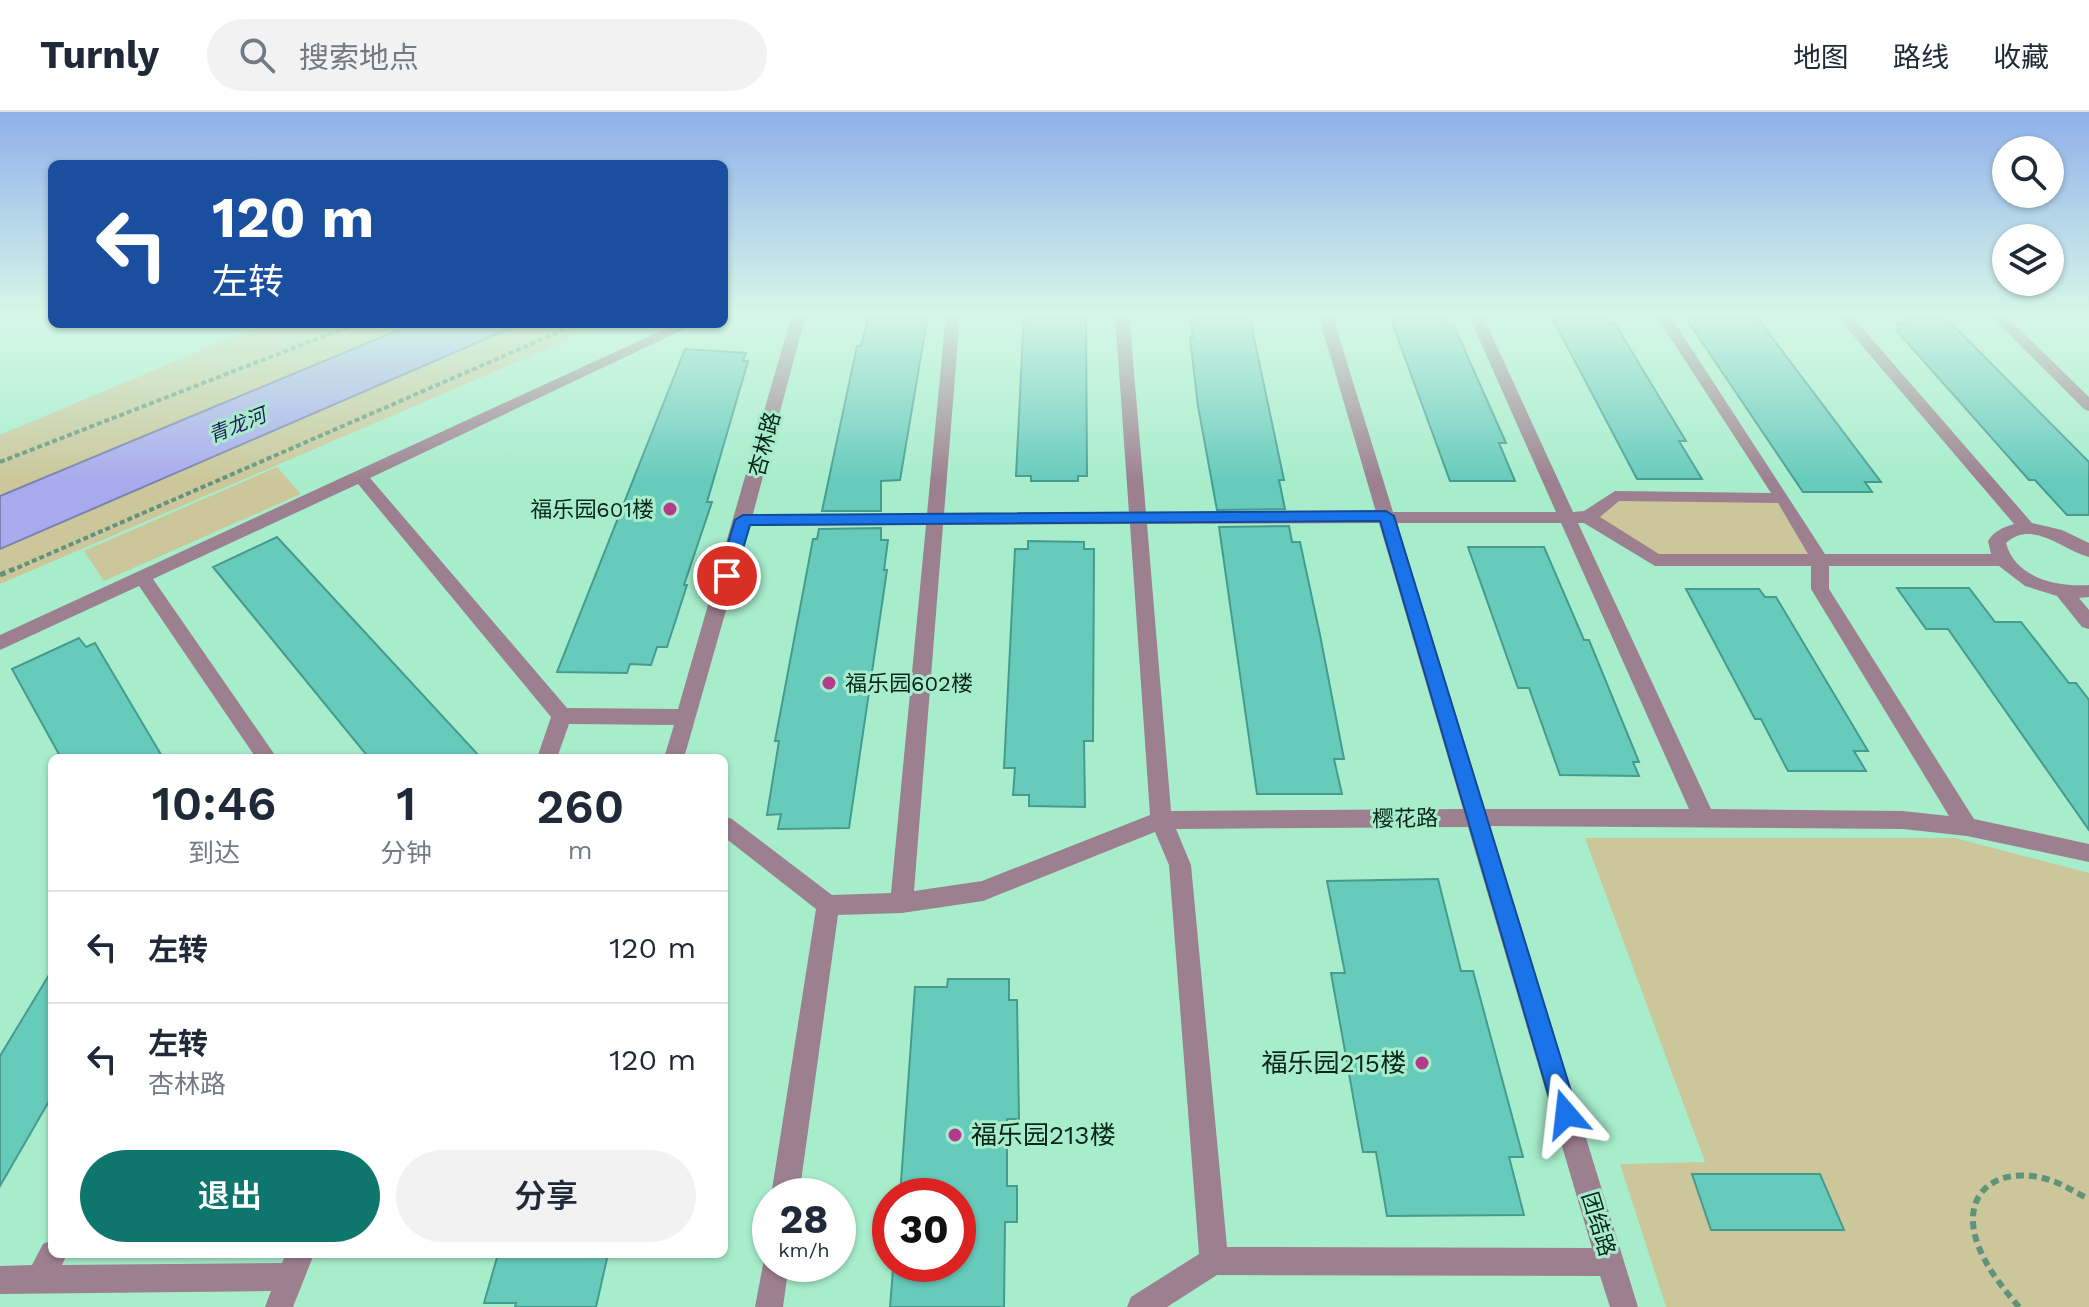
<!DOCTYPE html>
<html lang="zh">
<meta charset="utf-8">
<style>
body{margin:0;font-family:"Work Sans","Noto Sans SC",sans-serif;background:#f2f2f3;color:#1f2937;height:100vh;display:flex;flex-direction:column;font-size:30px;white-space:nowrap}
*{box-sizing:border-box;margin:0}
p{font-size:26px;color:#747a83}
.icon{flex:none;width:44px;height:44px;fill:none;stroke:currentColor;stroke-width:2;stroke-linecap:round;stroke-linejoin:round}
.map{position:relative;flex:1;overflow:hidden}
.panel{position:absolute;left:48px;top:642px;width:680px;height:504px;display:flex;flex-direction:column;background:#fff;border-radius:12px;box-shadow:0 2px 6px #0004}
.panel>*{flex:none}
.hud{position:absolute;left:48px;top:48px;width:680px;height:168px;border-radius:12px;box-shadow:0 2px 6px #0004;background:#1a4fa0;color:#fff;overflow:hidden}
.fabs{position:absolute;left:1992px;top:24px;display:grid;gap:16px}
.fabs a{display:grid;place-items:center;width:72px;height:72px;border-radius:50%;background:#fff;box-shadow:0 2px 6px #0004;font-size:40px}
.speed{position:absolute;left:752px;top:1066px;display:flex;gap:16px;font-size:40px;font-weight:700;text-align:center}
.speed>*{display:grid;place-content:center;width:104px;height:104px;border-radius:50%;background:#fff;box-shadow:0 2px 6px #0004;line-height:1}
.speed small{font-size:20px;font-weight:400}
.speed .limit{border:12px solid #d22;background:#fff;color:#111}
.pin{position:absolute;display:grid;place-items:center;width:68px;height:68px;color:#fff;margin:-34px;border:4px solid #fff;border-radius:50%;box-shadow:0 2px 8px #0007}
.me{position:absolute;width:88px;margin:-44px;rotate:343deg;stroke-linejoin:round;filter:drop-shadow(0 0 6px #0008)}
.turn{display:flex;align-items:center;gap:28px;height:168px;padding:0 32px;font-size:36px}
.turn .icon{width:104px;height:104px;stroke-width:2.5}
.turn b{display:block;font-size:56px;line-height:68px}
.eta{display:flex;justify-content:space-evenly;align-items:center;height:136px;text-align:center}
.eta b{font-size:48px;font-weight:600;line-height:56px}
.action{display:flex;gap:16px;margin-top:auto;padding:16px 32px}
.action a{flex:1;height:92px;border-radius:48px;background:#0f766e;color:#fff;font-size:32px;font-weight:600;line-height:92px;text-align:center}
.action a+a{background:#f2f2f3;color:#1f2937}
ul{padding:0;list-style:none}
li{display:flex;align-items:center;gap:24px;height:112px;padding:0 32px;border-top:2px solid #e0e1e3}
li div{flex:1}
li b{display:block;font-size:30px}
li em{font-style:normal}
header{display:flex;align-items:center;gap:48px;box-sizing:border-box;height:112px;padding:0 40px;background:#fff;border-bottom:2px solid #e0e1e3}
header strong{font-size:38px}
nav{display:flex;gap:44px;margin-inline-start:auto;font-size:28px}
.search{width:560px;height:72px;background:#f2f2f3;display:flex;align-items:center;gap:20px;box-sizing:border-box;padding:0 28px;border-radius:44px;color:#747a83;font-size:30px}
.map>svg:first-child{display:block}
.green{fill:#cbc79a}
.water{fill:#a9aaed;stroke:#7882ad;stroke-width:2}
.building{fill:#67cbbc;stroke:#469b8f;stroke-width:2}
.lines{fill:none;stroke-linecap:round;stroke-linejoin:round}
.path-far2{stroke:#5f937c;stroke-width:4;stroke-dasharray:5 3;stroke-linecap:butt}
.path-far1{stroke:#5f937c;stroke-width:5;stroke-dasharray:6 4;stroke-linecap:butt}
.path{stroke:#5f937c;stroke-width:6;stroke-dasharray:8 5;stroke-linecap:butt}
.minor{fill:#9d8090;fill-rule:evenodd}
.route{fill:#1a73e8;stroke:#114b97;stroke-width:2}
.poi-dot{fill:#b43a8c;stroke:#a7edcc;stroke-width:3}
.labels{text-anchor:middle;stroke-width:6;stroke-linejoin:round;paint-order:stroke}
.far-water-label{font-size:20px;font-style:italic;fill:#261865;stroke:#a7edcc}
.street-label{font-size:22px;fill:#072519;stroke:#a7edcc}
.poi-label{font-size:22px;fill:#072519;stroke:#a7edcc;text-anchor:end}
.near-poi-label{font-size:26px;fill:#072519;stroke:#a7edcc;text-anchor:end}
</style>
<header>
<strong>Turnly</strong>
<div class="search"><svg class="icon" aria-label="search" viewBox="0 0 24 24"><circle cx="10" cy="10" r="6"/><path d="M15 15l6 6"/></svg>搜索地点</div>
<nav><a>地图</a><a>路线</a><a>收藏</a></nav>
</header>
<div class="map">
<svg width="2089" height="1195" viewBox="0 0 2089 1195">
<rect width="100%" height="100%" fill="#a7edcc"/>
<!-- green -->
<path class="green" d="M264,212H413L0,384V323Z
M520,212H596L561,231L0,472V437Z
M277,355L301,382L104,469L84,439Z
M1619,386L1782,387L1820,448L1655,447L1593,405Z
M1585,726H1955L2089,761V1195H1666L1620,1052L1705,1050Z"/>
<!-- water -->
<path class="water" d="M413,212H520L0,437V384Z"/>
<!-- building -->
<path class="building" d="M869,202H928L900,368L881,369V399H822L857,234H861Z
M1024,202H1086L1087,364H1078V369H1031V364H1016Z
M1190,202H1249L1284,368H1279L1285,397L1217,398L1198,294L1190,225H1193Z
M1389,202H1444L1449,214H1454L1506,331H1499L1515,369H1450Z
M1550,202H1604L1610,212H1615L1686,329H1679L1702,367H1637Z
M1683,202L1755,203L1881,370H1865L1872,380H1803Z
M1899,202H1942L2089,350V403H2067L2035,368H2029L1896,218H1901L1895,212H1908Z
M685,237L746,241L743,249H748L707,390H712L684,473H687L667,535H657L651,553L630,552L627,561L557,560Z
M1289,414L1292,430H1300L1320,523L1344,647H1334L1342,682H1257L1219,415Z
M881,416V428H888L884,458H887L849,716L778,717L781,702L767,703L779,629H775L813,427H817L819,417Z
M277,425L481,646H369L213,455Z
M1028,429L1084,430V437H1094L1093,629H1084L1085,695L1029,694V683H1013L1015,656H1004L1015,437H1028Z
M1468,435H1544L1584,528H1589L1639,650H1633L1639,664L1560,663L1529,576H1518Z
M1897,476H1969L1995,510H2021L2069,571H2076L2089,588V718L1948,517H1926Z
M1686,477H1759L1765,485H1776L1868,639H1854L1866,659H1788L1761,607H1755Z
M79,526L86,535L95,531L163,646H61L12,557Z
M1438,767L1461,859H1473L1523,1045H1509L1524,1103L1387,1104L1376,1040H1363L1331,861H1345L1327,769Z
M52,858V984L0,1074V944Z
M948,867H1009V888H1017L1019,1007H1007V1074H1017V1110H1005L1004,1195H890L893,1158H932V1152H958V1084H900L915,875H947Z
M1692,1062H1820L1844,1118H1711Z
M498,1142H608L596,1195H515L516,1191H484Z"/>
<g class="lines">
<!-- path-far2 -->
<path class="path-far2" d="M0,350L355,212
M10,459L577,212"/>
<!-- path-far1 -->
<path class="path-far1" d="M0,463L14,457"/>
<!-- path -->
<path class="path" d="M2019,1195C2003,1176 1987,1157 1978,1133C1958,1079 2000,1052 2050,1068C2063,1072 2076,1081 2089,1087"/>
<!-- minor -->
<path class="minor" d="M792,202H806L753,402H927L946,202H960L944,402L1129,401L1115,202H1129L1146,401L1376,400L1318,202H1332L1393,400H1556L1468,202H1482L1573,400L1584,399L1615,379L1771,381L1655,202H1669L1825,442H1991L1988,429C1994,419 2004,415 2014,412L1835,202H1850L2032,411L2062,418L2089,431V445C2062,438 2033,407 2006,431C2015,466 2057,475 2089,473V485L2079,486L2089,498V517L2082,515L2057,484L2025,474L1999,454H1829V477L1974,707L2089,732V750L1967,724L1903,717L1490,714L1638,1195H1610L1600,1164L1217,1163L1167,1195H1127L1131,1185L1199,1142L1169,753L1155,720L983,789L902,801L838,803L799,1084H771L816,797L724,725V704L732,707L832,783L891,781L926,413L750,414L684,646H664L674,613L569,612L557,646H537L551,605L358,372L153,467L277,646H256L139,474L0,538V523L676,212H695L370,366L567,596L678,597ZM1619,389L1778,391L1808,442H1659L1600,405ZM1379,411L1463,697L1171,699L1147,412ZM1397,411H1561L1689,697H1485ZM1578,411H1584L1655,454H1811V477L1949,704L1903,699L1711,697ZM1130,412L1150,703L982,769L914,779L943,413ZM1468,715L1592,1136L1227,1135L1191,753L1176,717Z
M1989,202H2004L2089,285V299L2084,297Z
M52,1128V1142H67L62,1153L282,1151L286,1142H314L293,1195H265L271,1179L0,1182V1154L32,1153L43,1132Z
M770,1140V1152H789L783,1195H755L765,1142Z"/>
</g>
<!-- sky -->
<linearGradient id="sky" x2="0" y2="1"><stop stop-color="#8fb0ea"/><stop offset="0.55" stop-color="#d7f7e8"/><stop offset="1" stop-color="#d7f7e8" stop-opacity="0"/></linearGradient>
<rect width="2089" height="369" fill="url(#sky)"/>
<!-- route -->
<path class="route" d="M1386,399L1394,404L1578,1002L1575,1010L1566,1013L1558,1010L1554,1002L1380,409L750,413L735,464L727,470L718,464L735,408L743,403Z"/>
<!-- markers -->
<g class="poi-dot">
<circle cx="670" cy="397" r="8"/>
<circle cx="829" cy="571" r="8"/>
<circle cx="1422" cy="951" r="8"/>
<circle cx="955" cy="1023" r="8"/>
</g>
<g class="labels">
<!-- far-water labels -->
<g class="far-water-label">
<text transform="translate(237 313) rotate(-22)" y="7">青龙河</text>
</g>
<!-- street labels -->
<g class="street-label">
<text transform="translate(764 332) rotate(-75)" y="8">杏林路</text>
<text transform="translate(1405 706) rotate(-1)" y="8">樱花路</text>
<text transform="translate(1599 1112) rotate(73)" y="8">团结路</text>
</g>
<!-- poi labels -->
<g class="poi-label">
<text x="654" y="405">福乐园601楼</text>
<text x="845" y="579" text-anchor="start">福乐园602楼</text>
</g>
<!-- near-poi labels -->
<g class="near-poi-label">
<text x="1406" y="960">福乐园215楼</text>
<text x="971" y="1032" text-anchor="start">福乐园213楼</text>
</g>
</g>
</svg>
<div class="fabs">
<a><svg class="icon" aria-label="search" viewBox="0 0 24 24"><circle cx="10" cy="10" r="6"/><path d="M15 15l6 6"/></svg></a>
<a><svg class="icon" aria-label="layers" viewBox="0 0 24 24"><path d="M12 4l9 5-9 5-9-5zM3 14l9 5 9-5"/></svg></a>
</div>
<div class="speed"><div>28<small>km/h</small></div><div class="limit">30</div></div>
<div class="pin" style="left:727px;top:464px;background:#d93025"><svg class="icon" aria-label="arrive" viewBox="0 0 24 24"><path d="M6 21V4h12l-3 4 3 4H6"/></svg></div>
<svg class="me" style="left:1566px;top:1002px" viewBox="-20 -20 40 40"><path d="M0-17L14 15 0 8-14 15z" fill="#1a73e8" stroke="#fff" stroke-width="4"/></svg>
<div class="hud">
<div class="turn"><svg class="icon" aria-label="left" viewBox="0 0 24 24"><path d="M17 20v-9H6M10 6l-5 5 5 5"/></svg><div><b>120 m</b>左转</div></div>
</div>
<section class="panel">
<div class="eta">
<div><b>10:46</b><p>到达</p></div>
<div><b>1</b><p>分钟</p></div>
<div><b>260</b><p>m</p></div>
</div>
<ul>
<li><svg class="icon" aria-label="left" viewBox="0 0 24 24"><path d="M17 20v-9H6M10 6l-5 5 5 5"/></svg><div><b>左转</b></div><em>120 m</em></li>
<li><svg class="icon" aria-label="left" viewBox="0 0 24 24"><path d="M17 20v-9H6M10 6l-5 5 5 5"/></svg><div><b>左转</b><p>杏林路</p></div><em>120 m</em></li>
</ul>
<div class="action"><a>退出</a><a>分享</a></div>
</section>
</div>
